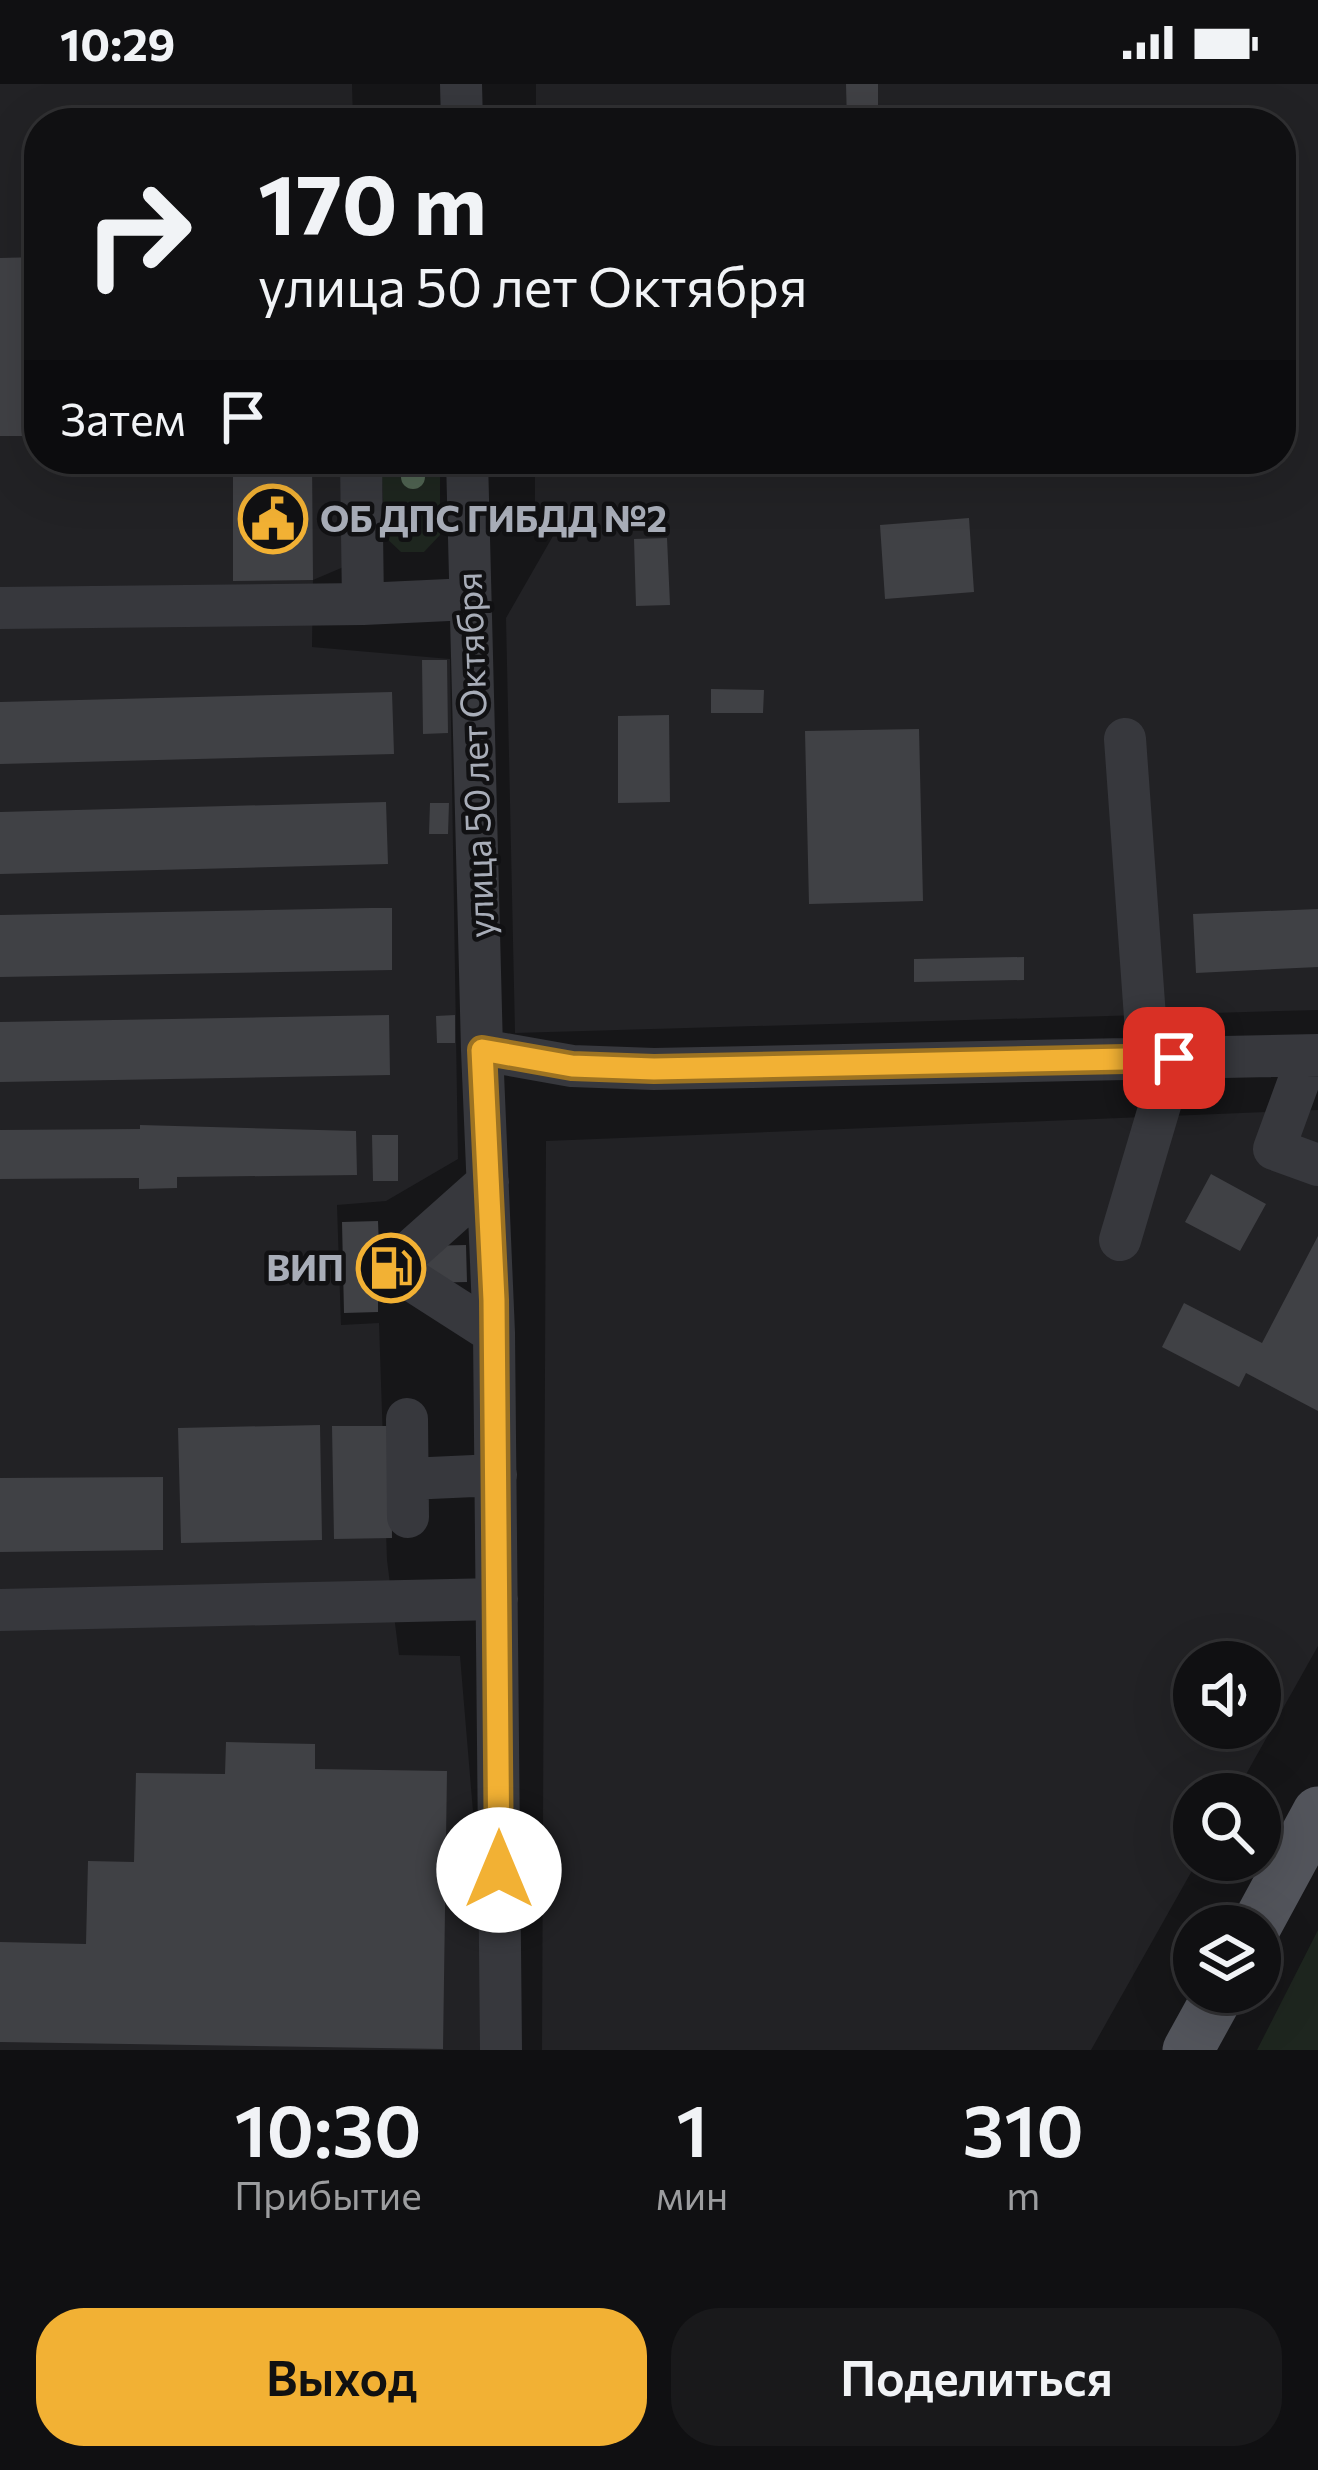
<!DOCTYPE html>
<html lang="ru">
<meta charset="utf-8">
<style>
body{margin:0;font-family:Commissioner,sans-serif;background:#19191b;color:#f1f3f6;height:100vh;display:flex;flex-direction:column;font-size:45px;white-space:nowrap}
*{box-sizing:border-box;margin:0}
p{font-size:39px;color:#9c9d9f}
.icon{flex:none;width:66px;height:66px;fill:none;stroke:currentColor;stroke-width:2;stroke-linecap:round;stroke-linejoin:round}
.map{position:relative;height:1966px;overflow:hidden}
.sheet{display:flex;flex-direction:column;background:#101012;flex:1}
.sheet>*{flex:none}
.guide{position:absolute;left:24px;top:24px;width:1272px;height:366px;border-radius:48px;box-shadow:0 12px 48px #0002,0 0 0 3px #303032;background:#101012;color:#f1f3f6;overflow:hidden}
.tools{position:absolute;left:1173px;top:1557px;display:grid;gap:24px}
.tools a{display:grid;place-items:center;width:108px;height:108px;border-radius:50%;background:#101012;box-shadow:0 12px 48px #0002,0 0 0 3px #303032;font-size:60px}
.pin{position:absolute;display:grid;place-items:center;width:102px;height:102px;color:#fff;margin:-51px;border-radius:24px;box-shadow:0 6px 18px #0006}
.me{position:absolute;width:132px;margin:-66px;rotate:0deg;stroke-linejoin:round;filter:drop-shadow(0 0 9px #0008)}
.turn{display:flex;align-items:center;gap:42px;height:252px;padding:0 36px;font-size:54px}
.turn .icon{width:156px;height:156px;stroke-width:2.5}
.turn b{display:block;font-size:84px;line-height:102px}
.then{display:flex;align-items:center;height:114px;padding:0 36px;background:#0003;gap:24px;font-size:45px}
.eta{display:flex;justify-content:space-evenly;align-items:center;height:204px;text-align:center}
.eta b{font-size:72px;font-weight:600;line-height:84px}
.button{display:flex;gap:24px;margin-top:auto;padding:24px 36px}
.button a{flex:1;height:138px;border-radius:48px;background:#f2b134;color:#111;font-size:48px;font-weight:600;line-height:138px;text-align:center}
.button a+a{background:#19191b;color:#f1f3f6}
.status{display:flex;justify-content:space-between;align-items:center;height:84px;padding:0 60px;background:#101012;direction:ltr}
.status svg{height:33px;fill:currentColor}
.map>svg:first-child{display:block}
.built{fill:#222225;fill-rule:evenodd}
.green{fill:#1e261f}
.building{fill:#404145}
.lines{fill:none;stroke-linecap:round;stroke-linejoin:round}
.minor{stroke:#37383d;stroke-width:42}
.major{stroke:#53555c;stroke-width:51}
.tree{fill:#506452}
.route-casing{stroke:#9d7322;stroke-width:30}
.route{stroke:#f2b134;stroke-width:21}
.labels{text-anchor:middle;stroke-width:9;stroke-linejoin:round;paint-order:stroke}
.poi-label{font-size:36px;font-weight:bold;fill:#a8adb8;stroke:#111113;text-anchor:start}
.street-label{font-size:36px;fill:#a8adb8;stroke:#111113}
</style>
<div class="status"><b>10:29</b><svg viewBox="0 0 49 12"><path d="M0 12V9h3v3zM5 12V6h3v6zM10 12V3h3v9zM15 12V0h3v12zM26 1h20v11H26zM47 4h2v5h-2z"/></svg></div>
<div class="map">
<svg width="1318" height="1966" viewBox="0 0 1318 1966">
<rect width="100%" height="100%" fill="#161618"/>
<!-- built -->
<path class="built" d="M0,0H352L353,39H39V375H359L360,476L313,496L312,563L450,575L458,1075L386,1117L337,1121L341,1241L379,1239L387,1476L399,1571L460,1572L493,1966H0Z
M536,0H1318V926L515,949L506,534L565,431L535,424V375H1281V39H536Z
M1318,1026V1562L1235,1710H1194V1776H1198L1091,1966H542L546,1057ZM1194,1578H1260V1644H1194Z"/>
<!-- green -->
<path class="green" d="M381,375H440V451L424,468H401L385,453Z
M1318,1846V1966H1257Z"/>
<!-- building -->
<path class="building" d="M846,0H878V39H847Z
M39,173V352H0V174Z
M233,375H312L313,496L233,497Z
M605,375H685V379L605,381Z
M969,434L974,508L885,515L880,441Z
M667,454L670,521L636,522L634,455Z
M422,576H447L448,649L423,650Z
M711,605L764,606L763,629H711Z
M392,608L394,670L0,680V618Z
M669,631L670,718L618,719V632Z
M919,645L923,817L809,820L805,647Z
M386,718L388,780L0,790V728Z
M430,719H449L448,750H429Z
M371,824H392V886L0,893V831Z
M1318,825V883L1196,889L1193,830Z
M1024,873V896L914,898V875Z
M389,931L390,991L0,998V938Z
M455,931V959H437L436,932Z
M140,1041L356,1047L357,1091L177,1093V1104L139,1105V1094L0,1095V1046L140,1045Z
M372,1051H398V1097H373Z
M1211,1090L1266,1120L1240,1167L1185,1138Z
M378,1137L379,1163L466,1161L467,1198L378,1200V1228L344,1229L342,1138Z
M1318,1152V1327L1246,1289L1239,1303L1162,1263L1184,1219L1262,1259Z
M320,1341L322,1456L181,1459L178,1344Z
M332,1342H391L392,1454L334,1455Z
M163,1393V1466L0,1468V1394Z
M226,1658L315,1660V1685L447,1687L443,1965L0,1958V1858L86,1860L88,1777L134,1778L136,1689L225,1690Z"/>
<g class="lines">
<!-- minor -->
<path class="minor" d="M461,0L462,39
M361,375L363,520L470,515
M467,375L482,966L494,1249L501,1966
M0,524L363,520
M1125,655L1148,975
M482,966L572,982L654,985L1318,971
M1308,972L1274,1065L1318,1081
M1120,1156L1174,974
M415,1163L488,1098
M416,1199L494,1249
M407,1335L408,1433
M408,1395L496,1391
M0,1526L497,1515"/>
<!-- major -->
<path class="major" d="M1256,1842L1318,1728
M1188,1966L1220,1908"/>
</g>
<!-- trees -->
<circle class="tree" cx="413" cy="393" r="12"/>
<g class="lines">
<defs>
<path id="route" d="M499,1786L494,1216L482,966L572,982L654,985L1174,974"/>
</defs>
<!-- route casing -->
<use href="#route" class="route-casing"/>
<!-- route -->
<use href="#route" class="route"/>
</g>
<!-- icons -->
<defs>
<symbol id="civic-ring" viewBox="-11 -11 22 22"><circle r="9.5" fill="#111113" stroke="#f2b134" stroke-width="1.5"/><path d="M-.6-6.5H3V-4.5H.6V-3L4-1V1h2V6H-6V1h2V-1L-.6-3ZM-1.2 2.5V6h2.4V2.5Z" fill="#f2b134"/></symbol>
<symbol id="fuel-ring" viewBox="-11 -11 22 22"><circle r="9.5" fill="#111113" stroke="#f2b134" stroke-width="1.5"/><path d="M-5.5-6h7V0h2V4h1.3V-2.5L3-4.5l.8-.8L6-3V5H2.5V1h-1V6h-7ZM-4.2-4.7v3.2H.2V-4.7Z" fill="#f2b134"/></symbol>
</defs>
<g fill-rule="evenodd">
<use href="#civic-ring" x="235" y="397" width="76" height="76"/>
<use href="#fuel-ring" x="353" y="1146" width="76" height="76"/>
</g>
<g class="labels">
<!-- poi labels -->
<g class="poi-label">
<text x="320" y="448">ОБ ДПС ГИБДД №2</text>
<text x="344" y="1197" text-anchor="end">ВИП</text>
</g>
<!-- street labels -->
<g class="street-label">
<text transform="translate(475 671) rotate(-92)" y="13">улица 50 лет Октября</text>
</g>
</g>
</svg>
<div class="tools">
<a><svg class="icon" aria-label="sound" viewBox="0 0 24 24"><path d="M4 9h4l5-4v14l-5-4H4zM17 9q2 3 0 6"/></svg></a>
<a><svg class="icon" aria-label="search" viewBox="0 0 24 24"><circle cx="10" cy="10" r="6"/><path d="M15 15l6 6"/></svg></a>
<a><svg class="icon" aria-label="layers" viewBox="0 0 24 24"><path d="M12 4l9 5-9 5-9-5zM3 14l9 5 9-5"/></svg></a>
</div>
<div class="pin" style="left:1174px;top:974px;background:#d93025"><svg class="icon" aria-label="arrive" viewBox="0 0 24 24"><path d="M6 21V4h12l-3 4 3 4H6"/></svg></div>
<svg class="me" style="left:499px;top:1786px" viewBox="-20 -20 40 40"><circle r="19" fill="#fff"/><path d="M0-13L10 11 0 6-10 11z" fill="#f2b134"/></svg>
<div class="guide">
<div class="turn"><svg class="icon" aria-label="right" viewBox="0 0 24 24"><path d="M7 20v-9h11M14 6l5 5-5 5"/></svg><div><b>170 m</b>улица 50 лет Октября</div></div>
<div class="then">Затем<svg class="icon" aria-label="arrive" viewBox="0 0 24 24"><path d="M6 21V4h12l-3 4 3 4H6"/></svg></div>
</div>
</div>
<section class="sheet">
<div class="eta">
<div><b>10:30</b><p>Прибытие</p></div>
<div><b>1</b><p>мин</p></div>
<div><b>310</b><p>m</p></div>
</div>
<div class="button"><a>Выход</a><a>Поделиться</a></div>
</section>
